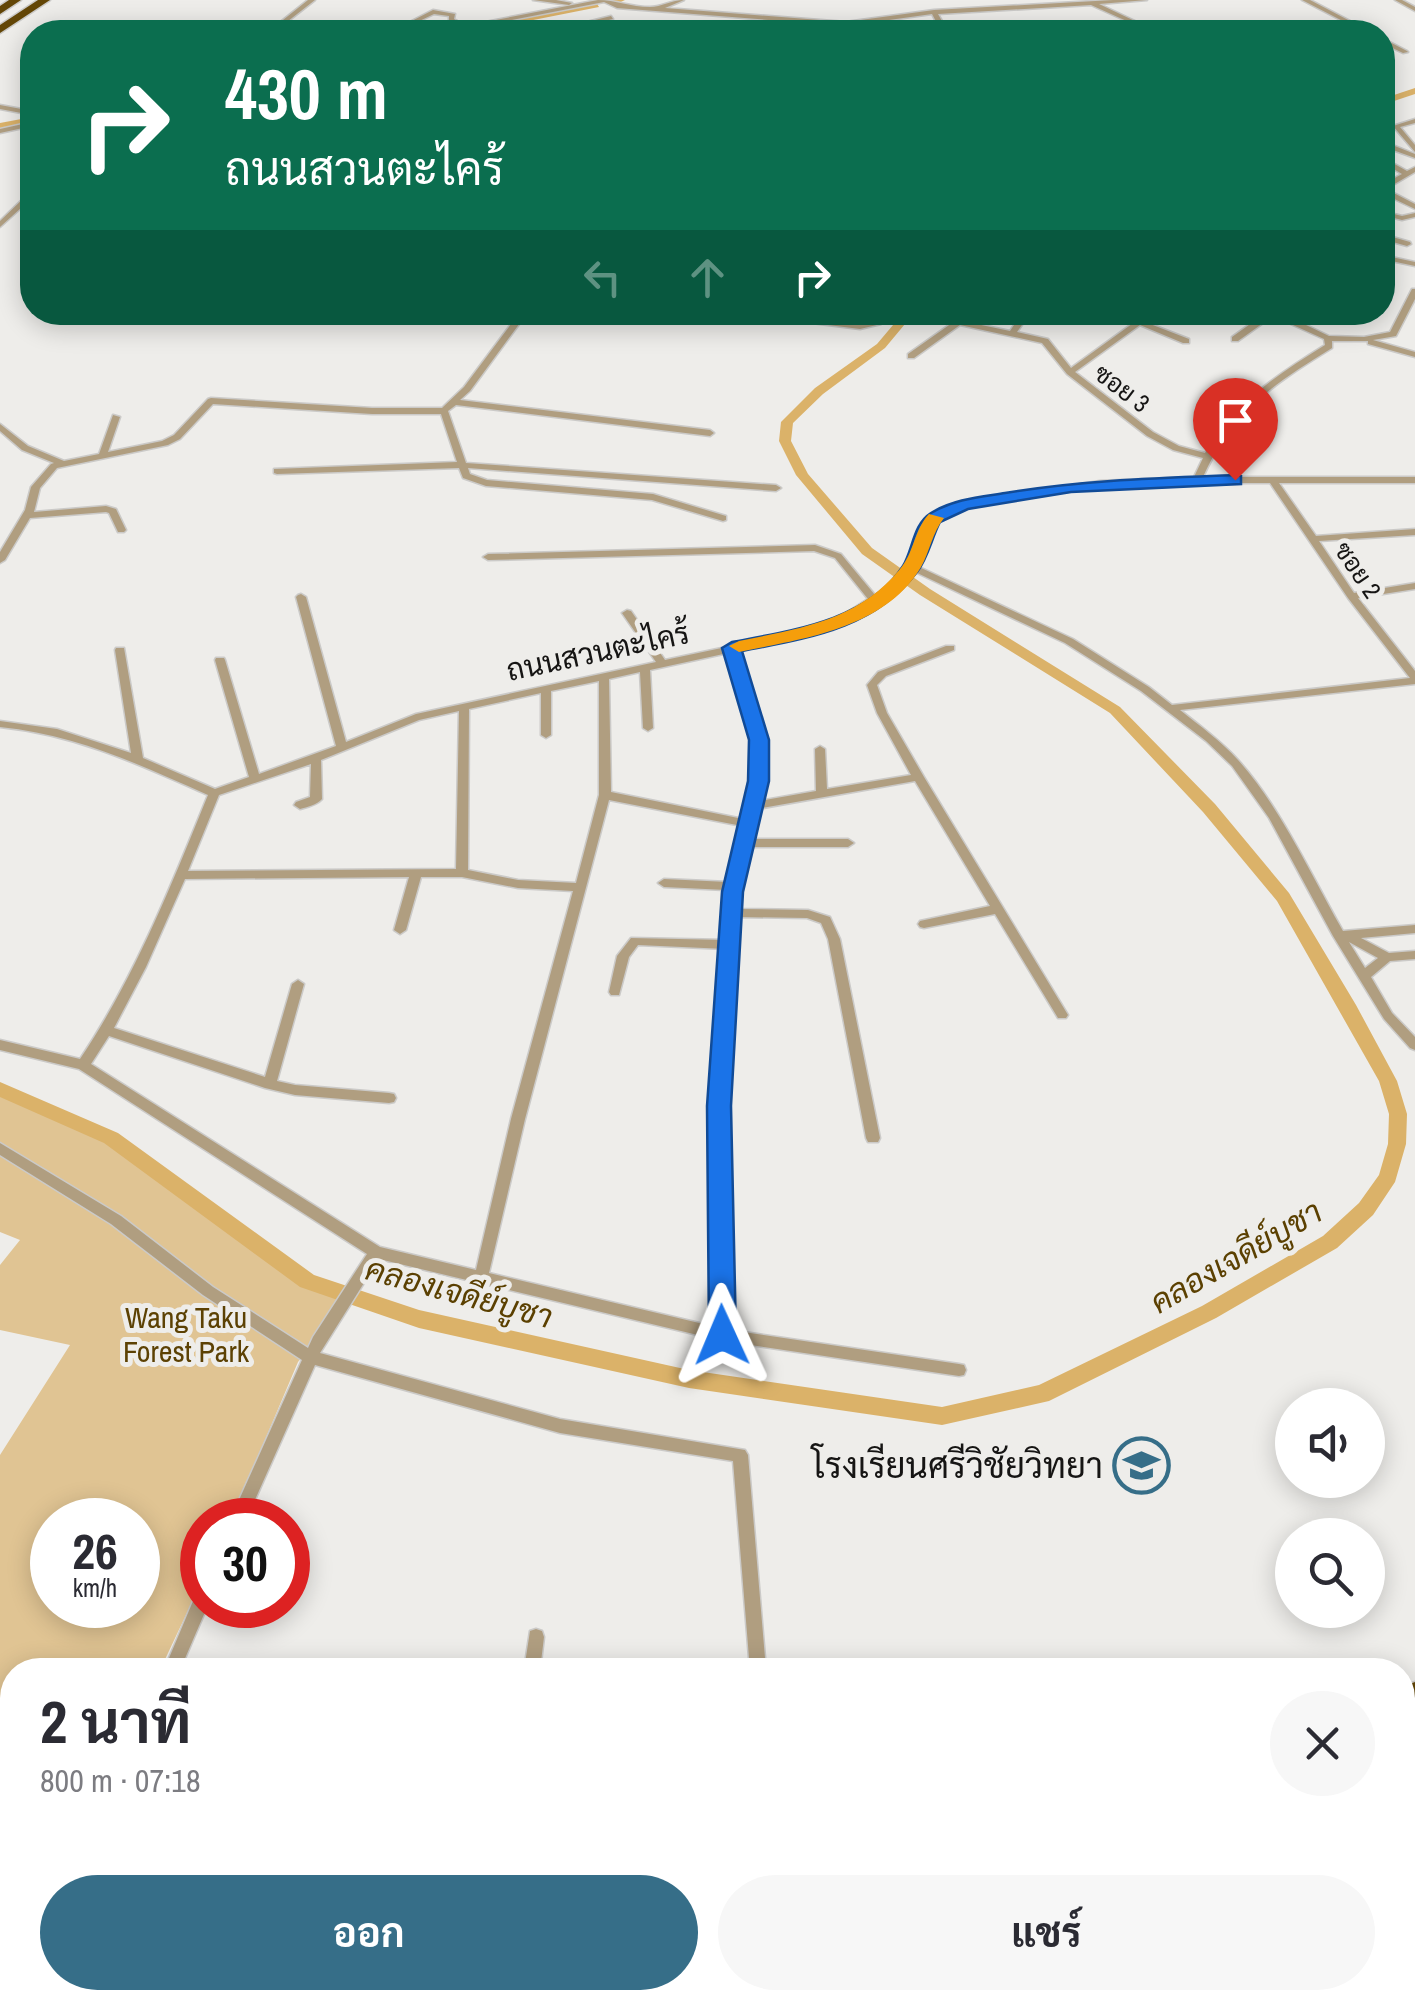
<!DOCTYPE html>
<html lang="th">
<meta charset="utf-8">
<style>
body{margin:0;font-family:"Archivo Narrow",Sarabun,sans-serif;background:#f7f7f7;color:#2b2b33;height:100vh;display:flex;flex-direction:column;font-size:38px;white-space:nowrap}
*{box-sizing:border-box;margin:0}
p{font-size:32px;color:#7c7c81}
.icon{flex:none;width:55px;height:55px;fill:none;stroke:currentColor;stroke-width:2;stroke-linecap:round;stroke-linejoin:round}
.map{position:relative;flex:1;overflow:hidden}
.side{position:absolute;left:0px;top:1658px;width:1415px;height:352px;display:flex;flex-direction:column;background:#fff;border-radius:40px 40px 0 0;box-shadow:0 5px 25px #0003}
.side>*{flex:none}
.banner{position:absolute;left:20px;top:20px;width:1375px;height:305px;border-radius:40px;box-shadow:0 5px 25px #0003;background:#0b6e4f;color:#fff;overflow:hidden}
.tools{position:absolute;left:1275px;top:1388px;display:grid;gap:20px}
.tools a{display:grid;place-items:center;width:110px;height:110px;border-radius:50%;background:#fff;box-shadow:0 5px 25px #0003;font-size:50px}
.speed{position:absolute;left:30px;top:1498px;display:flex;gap:20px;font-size:50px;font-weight:700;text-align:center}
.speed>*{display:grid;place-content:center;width:130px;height:130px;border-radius:50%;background:#fff;box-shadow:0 5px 25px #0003;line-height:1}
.speed small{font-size:25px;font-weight:400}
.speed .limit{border:15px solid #d22;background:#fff;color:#111}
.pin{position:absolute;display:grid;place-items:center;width:85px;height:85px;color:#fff;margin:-102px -42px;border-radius:50% 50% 50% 0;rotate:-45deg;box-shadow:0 0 10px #0007}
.pin .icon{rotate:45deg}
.me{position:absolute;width:110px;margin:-55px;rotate:359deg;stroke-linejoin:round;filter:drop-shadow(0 0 8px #0008)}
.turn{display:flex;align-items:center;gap:35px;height:210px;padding:0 40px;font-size:45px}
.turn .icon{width:130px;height:130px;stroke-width:2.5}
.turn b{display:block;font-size:70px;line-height:85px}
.lanes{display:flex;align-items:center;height:95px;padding:0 40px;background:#0003;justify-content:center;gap:50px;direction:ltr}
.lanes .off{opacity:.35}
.round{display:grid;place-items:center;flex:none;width:105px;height:105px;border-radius:52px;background:#f7f7f7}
.headline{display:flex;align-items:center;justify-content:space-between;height:170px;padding:0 40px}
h1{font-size:60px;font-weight:700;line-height:75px}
.primary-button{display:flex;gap:20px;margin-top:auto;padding:20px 40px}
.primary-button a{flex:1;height:115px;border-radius:60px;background:#366e88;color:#fff;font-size:40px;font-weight:700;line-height:115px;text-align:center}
.primary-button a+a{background:#f7f7f7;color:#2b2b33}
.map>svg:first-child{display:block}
.green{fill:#e0c493;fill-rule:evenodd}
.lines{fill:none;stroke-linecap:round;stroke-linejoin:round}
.canal{fill:#dbb269;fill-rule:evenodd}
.street-casing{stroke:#cbcac8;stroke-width:3}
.highway-casing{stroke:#cbcac8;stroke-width:3}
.street{fill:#b09e80;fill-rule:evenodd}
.highway{fill:#634606;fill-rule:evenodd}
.route{fill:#1a73e8;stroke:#114b97;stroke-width:2.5}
.slow{fill:#f59e0b}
.labels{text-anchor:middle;stroke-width:10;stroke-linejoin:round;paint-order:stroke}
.far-street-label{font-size:25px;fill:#161514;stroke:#eeedea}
.street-label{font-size:30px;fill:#161514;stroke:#eeedea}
.park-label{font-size:30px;fill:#5c4103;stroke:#eeedea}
.water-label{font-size:32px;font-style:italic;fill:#5b4001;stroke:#eeedea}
.near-poi-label{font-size:35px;fill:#161514;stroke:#eeedea;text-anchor:end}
</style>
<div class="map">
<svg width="1415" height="2008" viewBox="0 0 1415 2008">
<rect width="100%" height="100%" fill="#eeedea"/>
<!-- green -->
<path class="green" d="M0,1089L111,1138L307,1281L347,1295L298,1362L231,1520H202V1581L160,1670H12V1779L0,1774V1455L70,1345L0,1330V1265L20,1240L0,1232ZM52,1520H138V1605H52Z"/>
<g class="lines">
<!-- canal -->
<path class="canal" d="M612,0H625L614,5L610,2Z
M596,2L599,7L472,32H458Z
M1415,88V94L1382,105V99Z
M32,117V123L0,129V123Z
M904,312H915L885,348L823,394L793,423L791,441L808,474L872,548L930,589L1120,707L1215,804L1289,893L1356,1005L1397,1081L1407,1114L1406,1144L1395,1182L1373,1215L1337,1248L1216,1318L1049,1401L942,1425L689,1388L419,1328L300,1287L104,1143L0,1097V1082L118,1133L314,1275L419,1310L689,1370L942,1407L1039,1385L1202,1306L1323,1236L1359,1203L1379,1175L1388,1144L1389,1114L1379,1081L1277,901L1203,812L1110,713L920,595L862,554L796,475L779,441L781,422L815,388L877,344Z"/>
<defs>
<path id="street" d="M308,0H315L274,32H268Z
M533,0H556L572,3L569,5Z
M598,0C615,0 631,7 650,7C661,7 672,0 684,0L665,8L846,22L934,10L1113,0H1147L1099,4L1158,32H1151L1091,5L938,14L943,23L966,28C959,30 951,26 943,27C936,29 935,33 927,32L938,25L932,14L846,26L617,8L604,2L450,32H440L458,27L449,21V16L434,14L409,26L404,25L433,10L455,14L454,19L465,26Z
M1302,0H1310L1371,32H1364Z
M1395,0H1402L1415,7V11Z
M611,16L613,19L556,32H547Z
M1266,24L1283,32C1274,32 1268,28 1259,29C1245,30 1231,33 1217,32Z
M1382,38L1407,51L1408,52L1403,53L1382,43Z
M0,105L32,111V115L0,109Z
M1415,119V123L1400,127L1415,145V152L1393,126Z
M32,122V126L0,133V129Z
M1382,141L1415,154V158L1382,146Z
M1382,157L1407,171L1415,167V172L1386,189L1415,204V209L1382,193V185L1402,174L1382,162Z
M29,193H32V198L0,227V221Z
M1382,211L1402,216L1415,213V217L1402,220L1382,215Z
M1382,234L1410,242L1411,244L1407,246L1382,239Z
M1382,255L1415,262V266L1382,259Z
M1412,289H1415V299L1396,336L1373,340L1415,352V357L1368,344V341H1332V348C1272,385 1233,411 1203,477H1415V483H1279L1316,536L1415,529V535L1319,541L1354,593L1415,583V589L1358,598L1415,671V684L1180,710C1200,726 1221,741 1238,760C1280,806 1312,877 1343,931L1415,925V933L1361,938L1389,953L1415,951V959L1390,961L1371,977L1392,1013L1415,1037V1050L1410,1048L1384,1019L1333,936L1269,818L1232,766L1206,741L1141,691L1065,643L913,571L894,591L878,603L833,630L738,651L764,740V781L759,801L816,791L815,749L820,746L825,749L827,789L911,775L877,713L867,685L878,672L946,646H954V650L886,676L877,685L887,713L924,777L1068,1015L1066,1018H1058L995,914L924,928L920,927L918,924L920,921L990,906L915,781L757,809L750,839H848L854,843L848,847H748L738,891V909L808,910L830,917L840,939L880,1138L878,1142H868L866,1138L828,939L821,923L807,918L738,917V945L726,1107L730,1330L959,1364L964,1365L966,1370L964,1375L959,1376L723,1341L484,1284L481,1285L475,1282L379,1259L320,1353L560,1419L745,1450L748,1455L766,1670H750L733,1461L560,1433L315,1365L246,1520H230L302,1360L203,1295L111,1224L0,1155V1143L121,1216L213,1287L308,1348L313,1337L367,1254L79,1069L0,1050V1040L80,1059C135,977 171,886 208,795C138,764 77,735 0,727V721L57,729L131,753L115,650L116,648H124L143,758L215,789L249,777L215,660L216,658H224L225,660L259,774L336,746L296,597L298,595L301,594L306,597L346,742L416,714L656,662L622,613L627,610L631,611L665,660L826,626L868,599L835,558L814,551L488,560L483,557L488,554L815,545L841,554L875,595L888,587L907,566L914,543L931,516L961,503L1100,481L1194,477L1203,458L1173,450L1147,436L1067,374L1042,343L960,325L914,358H908V354L952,323L924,317V313L1010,331L1016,322V312H1024V322L1017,332L1048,339L1071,368L1136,321L1108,312H1123L1141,317L1147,312H1157L1145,322L1189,339V343H1183L1140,325L1075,372L1153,432L1179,446L1205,453C1236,402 1275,376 1325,345L1324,339L1273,316L1238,341H1232V337L1267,312H1279L1329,336L1364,337L1390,332ZM1197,483H1270L1348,598L1410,678L1172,705L1149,687L1073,639L917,566L924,543L938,520L966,507L1100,487ZM728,653L754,740L752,781L743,819L611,792L609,679L640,672L643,728L648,731L653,728L650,670ZM599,681V795L576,883L518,880L468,870L469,709L541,693V735L546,738L551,735V691ZM459,711L456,869L188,871L219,795L311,764L310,797L296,802L294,805L300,809C307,807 317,805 322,799L321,760L419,720ZM609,800L742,826L728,882L664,879L658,883L664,887L726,890V940L631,938L617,956L609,992L611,995H619L629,957L638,945L726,949L712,1107L716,1327L489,1273L525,1119ZM409,877L394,930L400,934L406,930L421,877H462L518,888L573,891L511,1119L476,1270L380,1247L91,1064L109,1036L265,1088L295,1095L389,1103L394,1102L396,1098L394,1094L389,1093L295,1085L277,1081L304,984L298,980L292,984L265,1077L114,1028L146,967L185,879ZM1349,942L1378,958L1365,968Z
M520,312H528L470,391L460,400L710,430L714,433L710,436L456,405L448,411L466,463L776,485L781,488L776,491L468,468L470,474L487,480L653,494L726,516V520L723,521L652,500L486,486L463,478L459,468L277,474L274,473V469L457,462L441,414H372L213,404L180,439L168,445L57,468L40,488L34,512L106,506L116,509L126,530L124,532H118L109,513L106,512L30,518L5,560L0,563V552L25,510L31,487L51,464L54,463L22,450L0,431V424L28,446L64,461L99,454L113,415L120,417L108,452L162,441L174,435L208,399L211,398L372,408H442L464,387Z
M723,312H753L860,325L875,320L883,312H892L881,324L860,329Z
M202,1592V1605H208L180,1670H164L196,1594Z
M536,1629L542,1631L544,1637L540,1670H524L530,1631Z
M0,1779L12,1784V1802L0,1797Z
M23,1998H41L38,2008H18Z
M263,1998H281L279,2008H259Z
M299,1998H324C319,2008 304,2008 290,2008L293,2001Z
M486,1998H504L503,2008H483Z
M771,1998H789L791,2008H771Z
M1173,1998H1191L1195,2008H1175Z"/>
<path id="highway" d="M9,0H21L0,14V6Z
M38,0H50L0,33V25Z
M1415,1682V1713L1402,1718V1687Z
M1415,1749V1781L1402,1787V1755Z
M809,1998H861L857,2008H805Z
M974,1998H1024L1020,2008H970Z"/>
</defs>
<!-- street casing -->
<use href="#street" class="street-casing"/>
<!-- highway casing -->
<use href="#highway" class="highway-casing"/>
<!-- street -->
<use href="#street" class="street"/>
<!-- highway -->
<use href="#highway" class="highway"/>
</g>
<!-- route -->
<path class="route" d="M1235,475L1241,476V484L1071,492L968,509L940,522C932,537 928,558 917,572C874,629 808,638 742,651L769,740V781L743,892L731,1106L736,1335L732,1343L722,1347L713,1343L709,1335L707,1106L722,892L748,781L749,740L722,648L732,642C789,631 868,621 903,566C913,550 913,524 931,513C954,499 980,497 1005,493C1082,480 1158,478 1235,475Z"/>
<!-- slow -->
<path class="slow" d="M929,514L944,518C932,533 930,551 921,567C885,629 801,639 739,652L729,646L739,641C801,628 857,621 900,569C914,553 914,530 929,514Z"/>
<!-- icons -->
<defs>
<symbol id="school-ring" viewBox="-11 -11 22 22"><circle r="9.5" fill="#eeedea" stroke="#366e88" stroke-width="1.5"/><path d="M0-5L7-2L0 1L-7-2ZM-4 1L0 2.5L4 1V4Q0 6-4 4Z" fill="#366e88"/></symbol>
</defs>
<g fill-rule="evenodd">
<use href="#school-ring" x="1110" y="1434" width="63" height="63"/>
</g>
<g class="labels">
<!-- far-street labels -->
<g class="far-street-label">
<text transform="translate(1122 388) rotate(37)" y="9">ซอย 3</text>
<text transform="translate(1358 570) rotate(56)" y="9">ซอย 2</text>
</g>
<!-- street labels -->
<g class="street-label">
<text transform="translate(598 652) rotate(-12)" y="10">ถนนสวนตะไคร้</text>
</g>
<!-- park labels -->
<g class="park-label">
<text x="186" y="1328">Wang Taku<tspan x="186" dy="34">Forest Park</tspan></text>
</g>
<!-- water labels -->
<g class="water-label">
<text transform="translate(1236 1257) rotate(-30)" y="11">คลองเจดีย์บูชา</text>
<text transform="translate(459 1293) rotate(15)" y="11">คลองเจดีย์บูชา</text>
</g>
<!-- near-poi labels -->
<g class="near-poi-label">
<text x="1103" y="1478">โรงเรียนศรีวิชัยวิทยา</text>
</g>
</g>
</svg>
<div class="tools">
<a><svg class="icon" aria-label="sound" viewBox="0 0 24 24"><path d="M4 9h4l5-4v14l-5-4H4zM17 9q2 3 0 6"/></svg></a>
<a><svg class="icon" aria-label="search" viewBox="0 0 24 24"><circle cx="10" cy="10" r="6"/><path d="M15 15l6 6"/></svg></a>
</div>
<div class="speed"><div>26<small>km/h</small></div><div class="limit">30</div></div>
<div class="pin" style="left:1235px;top:480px;background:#d93025"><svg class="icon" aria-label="arrive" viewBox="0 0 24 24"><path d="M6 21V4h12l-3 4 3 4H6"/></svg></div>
<svg class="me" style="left:722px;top:1335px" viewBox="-20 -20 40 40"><path d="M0-17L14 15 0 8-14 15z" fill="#1a73e8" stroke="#fff" stroke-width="4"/></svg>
<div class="banner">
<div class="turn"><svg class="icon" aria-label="right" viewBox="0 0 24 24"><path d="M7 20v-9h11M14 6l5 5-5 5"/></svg><div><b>430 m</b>ถนนสวนตะไคร้</div></div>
<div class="lanes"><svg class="icon off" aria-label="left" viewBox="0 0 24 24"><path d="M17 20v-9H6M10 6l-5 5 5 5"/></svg><svg class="icon off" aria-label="ahead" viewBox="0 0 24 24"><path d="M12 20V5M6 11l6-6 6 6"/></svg><svg class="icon" aria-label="right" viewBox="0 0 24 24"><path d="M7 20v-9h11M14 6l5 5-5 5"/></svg></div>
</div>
<section class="side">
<div class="headline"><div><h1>2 นาที</h1><p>800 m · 07:18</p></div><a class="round"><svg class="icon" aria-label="close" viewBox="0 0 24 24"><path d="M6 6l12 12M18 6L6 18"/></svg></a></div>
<div class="primary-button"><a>ออก</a><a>แชร์</a></div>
</section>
</div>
